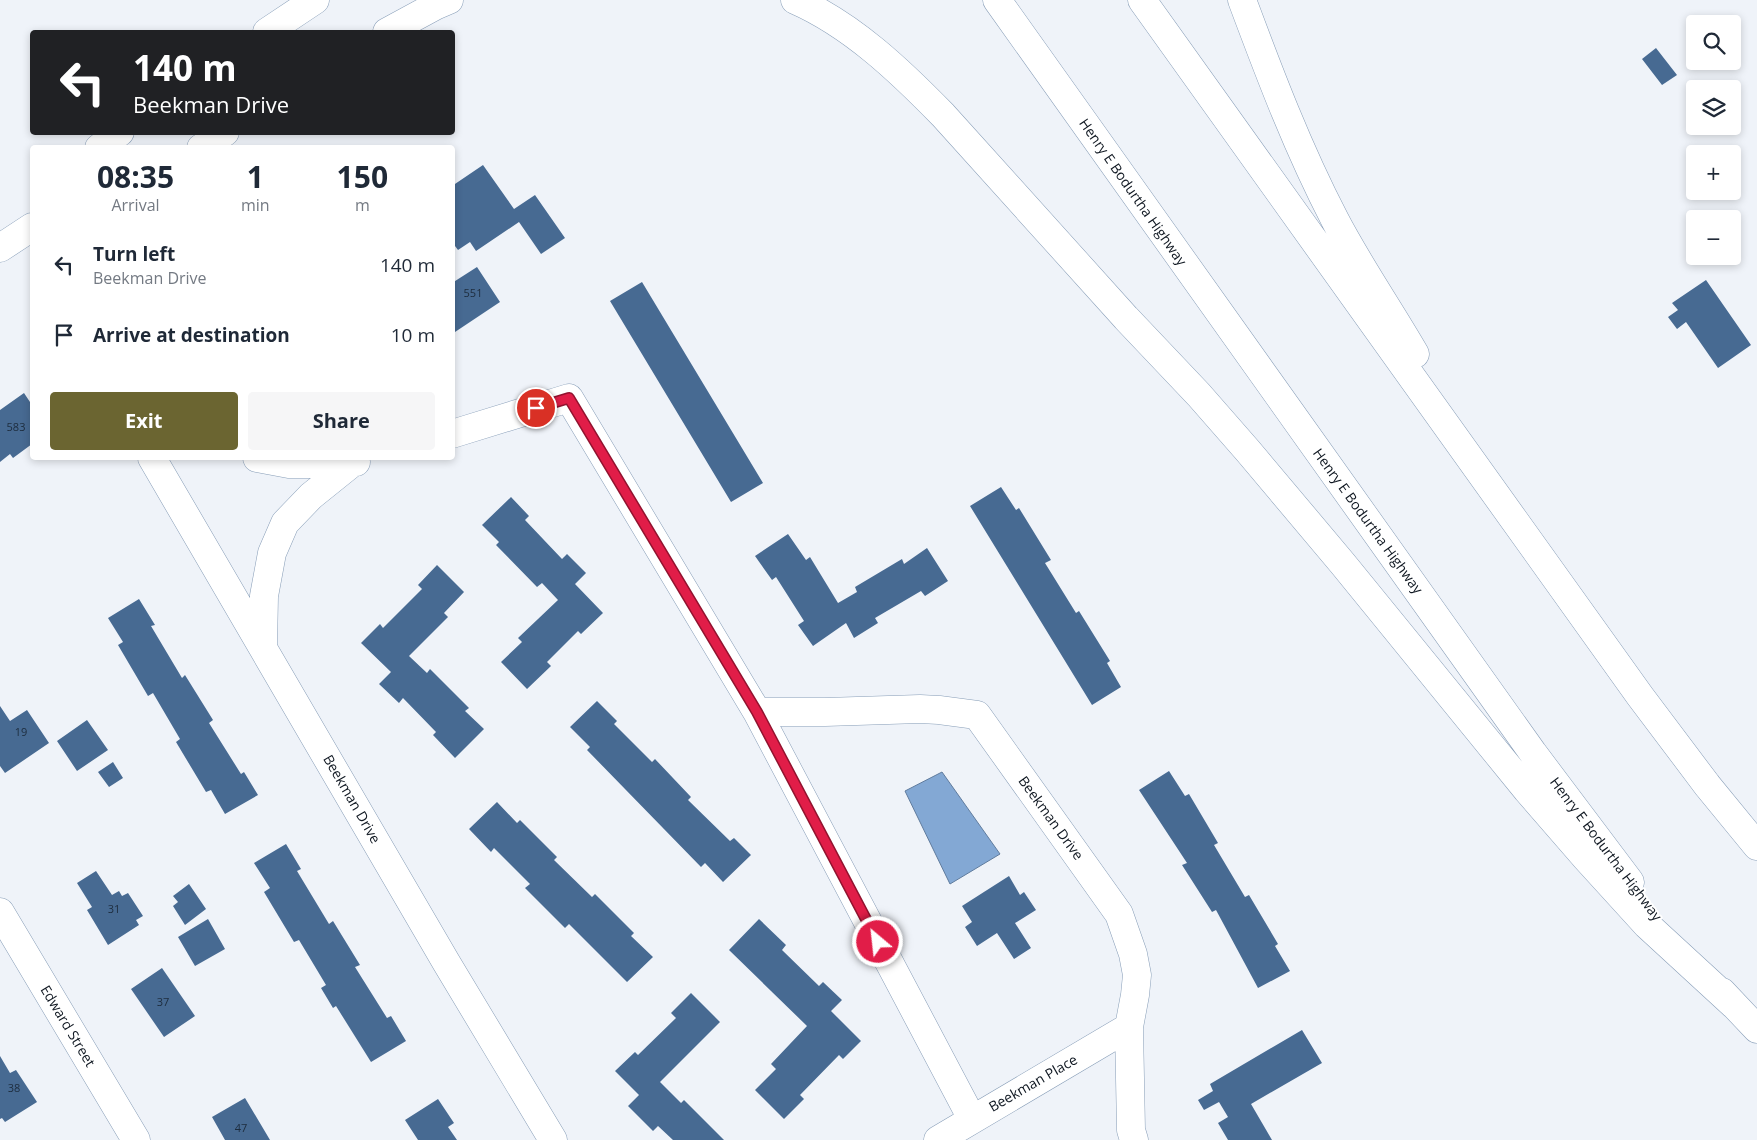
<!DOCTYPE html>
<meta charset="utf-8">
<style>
body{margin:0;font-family:"Open Sans",sans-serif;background:#f6f6f7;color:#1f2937;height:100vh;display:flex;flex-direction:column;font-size:19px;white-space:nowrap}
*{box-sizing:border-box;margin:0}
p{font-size:16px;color:#747a83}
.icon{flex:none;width:28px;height:28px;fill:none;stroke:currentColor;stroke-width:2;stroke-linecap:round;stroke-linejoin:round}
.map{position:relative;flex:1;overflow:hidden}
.details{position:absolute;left:30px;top:145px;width:425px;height:315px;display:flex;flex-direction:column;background:#fff;border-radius:5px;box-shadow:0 2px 8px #0003}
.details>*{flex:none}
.guide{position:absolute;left:30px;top:30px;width:425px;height:105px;border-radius:5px;box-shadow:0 2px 8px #0003;background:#202124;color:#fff;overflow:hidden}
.tools{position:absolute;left:1686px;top:15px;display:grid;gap:10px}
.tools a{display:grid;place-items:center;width:55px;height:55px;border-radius:5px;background:#fff;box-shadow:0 2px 8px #0003;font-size:25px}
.pin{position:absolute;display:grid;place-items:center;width:42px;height:42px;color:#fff;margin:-21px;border:2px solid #fff;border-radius:50%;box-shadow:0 1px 5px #0007}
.me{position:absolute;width:55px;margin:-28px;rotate:332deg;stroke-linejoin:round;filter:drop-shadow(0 0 4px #0008)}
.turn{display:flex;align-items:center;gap:18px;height:105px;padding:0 20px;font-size:22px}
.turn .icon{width:65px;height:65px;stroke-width:2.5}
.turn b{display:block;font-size:35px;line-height:42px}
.eta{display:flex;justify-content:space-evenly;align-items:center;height:85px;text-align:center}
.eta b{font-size:30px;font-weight:700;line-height:35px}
.button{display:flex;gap:10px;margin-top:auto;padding:10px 20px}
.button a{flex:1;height:58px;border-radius:5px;background:#6b6531;color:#fff;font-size:20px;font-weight:700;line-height:58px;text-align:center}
.button a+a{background:#f6f6f7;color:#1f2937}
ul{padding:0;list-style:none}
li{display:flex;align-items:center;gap:15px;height:70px;padding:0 20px}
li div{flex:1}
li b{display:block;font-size:19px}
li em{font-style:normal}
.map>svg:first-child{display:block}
.water{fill:#83a8d4;stroke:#607c9e}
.building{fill:#476a92}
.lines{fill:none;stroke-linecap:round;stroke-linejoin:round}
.minor-casing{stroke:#889eb8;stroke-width:29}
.major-casing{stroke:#889eb8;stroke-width:29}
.highway-casing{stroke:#889eb8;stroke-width:29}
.minor{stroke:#fff;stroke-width:28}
.major{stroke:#fff;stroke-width:28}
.highway{stroke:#fff;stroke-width:28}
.route-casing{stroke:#92132f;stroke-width:12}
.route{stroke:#e11d48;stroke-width:9}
.labels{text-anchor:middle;stroke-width:4;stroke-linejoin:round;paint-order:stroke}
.number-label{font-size:11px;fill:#1d2c3d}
.street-label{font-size:14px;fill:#0f1721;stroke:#fff}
</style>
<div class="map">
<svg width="1757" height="1140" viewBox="0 0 1757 1140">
<rect width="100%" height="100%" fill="#eff3f9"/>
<!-- water -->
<path class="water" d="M942,772L1000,854L950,884L905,791Z"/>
<!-- building -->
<path class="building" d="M1656,48L1677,75L1662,85L1642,59Z
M483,165L514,209L535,195L565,238L541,254L519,222L476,251L470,242L458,250L452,242V186Z
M477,267L500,302L452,334V283Z
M1706,280L1751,345L1718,368L1686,322L1677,329L1668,317L1678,310L1672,303Z
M642,282L763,483L731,502L610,301Z
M24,393L32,405V444L13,458L10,454L0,462V410Z
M1001,487L1016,510L1019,508L1051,560L1045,563L1076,613L1079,611L1110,661L1107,663L1121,687L1092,705L970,506Z
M511,497L529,516L525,520L562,559L567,554L586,573L575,584L603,613L581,634L578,631L547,662L551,666L527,689L501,662L522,642L518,638L558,600L542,583L537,587L496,545L499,542L482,525Z
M788,534L806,560L810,557L838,603L857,592L855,587L902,559L904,564L927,548L948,581L925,596L921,591L875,618L878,623L854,638L846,623L813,646L798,625L804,621L776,577L772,580L755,556Z
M437,565L464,592L444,613L448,617L409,656L427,673L430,669L469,708L465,711L484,729L455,758L433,735L436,732L403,698L399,703L379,684L391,672L361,643L380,624L383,628L422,589L418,585Z
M139,599L155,625L151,626L182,678L185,675L213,720L209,723L241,774L244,772L258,795L225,814L211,790L206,792L176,742L180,739L153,693L148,696L118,645L123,642L108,618Z
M597,701L617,721L614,724L652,762L655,759L691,797L688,800L730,841L734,838L751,855L723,882L705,863L701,867L587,750L590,747L570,727Z
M0,706L10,721L27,710L49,743L5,773L0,766Z
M87,720L108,750L77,771L57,741Z
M113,762L123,778L109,787L98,772Z
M1169,771L1185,796L1189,794L1218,843L1214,845L1245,897L1249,895L1278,944L1275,946L1290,971L1258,988L1216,910L1212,912L1182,865L1187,863L1139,790Z
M497,802L517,823L520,820L557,857L554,860L592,897L595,894L634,933L631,936L653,957L627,982L569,924L565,928L525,888L530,884L494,848L491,852L469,829Z
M286,844L301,869L297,871L329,924L333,921L360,965L355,967L387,1018L391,1016L406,1041L371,1062L336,1006L333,1008L321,988L326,985L299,940L294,942L264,892L270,888L254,863Z
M96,871L112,895L119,891L122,896L128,893L143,916L136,920L139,925L108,945L87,910L92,907L77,883Z
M1009,876L1020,895L1024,892L1036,910L1015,923L1031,948L1014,959L997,933L977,946L965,927L972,922L962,906Z
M189,884L206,909L185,925L173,906L178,902L173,896Z
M208,919L225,949L195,966L178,937Z
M759,919L786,945L782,950L819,986L823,982L842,1000L831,1011L861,1041L843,1059L839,1055L800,1095L804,1099L784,1119L755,1090L776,1069L771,1064L807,1026L729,950Z
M162,968L195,1016L164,1037L131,989Z
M691,993L720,1022L660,1082L681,1103L684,1100L724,1140H673L658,1126L653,1131L628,1106L639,1095L615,1071L635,1052L638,1055L676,1018L671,1013Z
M1302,1030L1322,1063L1251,1104L1272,1140H1228L1218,1123L1228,1117L1219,1102L1204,1110L1198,1100L1213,1091L1210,1084Z
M0,1056L10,1073L16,1070L37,1102L5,1122L2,1118L0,1119Z
M245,1098L270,1140H225L212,1117Z
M438,1099L454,1123L448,1127L457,1140H418L405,1120Z"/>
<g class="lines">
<defs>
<path id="minor" d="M452,434L569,398L757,712H825L920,709L939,710L977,715L1119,914L1133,954L1137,975L1135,995L1129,1027L1131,1130L1134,1140
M152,458L446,962L553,1140
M257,458L289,464H309L356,462
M263,647L264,596L272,553L285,523L311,496L352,463
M757,712L972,1119
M0,912L136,1140
M938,1140L1129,1027"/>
<path id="major" d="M267,32L315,0
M99,148L120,132
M201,148L225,132
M0,248L32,227"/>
<path id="highway" d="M795,0C852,25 900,71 943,115L1126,318L1199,395L1248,451L1343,564L1527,790L1586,858L1647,925L1734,1005
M997,0L1533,753L1630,882
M1142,0L1640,696L1707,785L1757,846
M1242,0C1270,75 1298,149 1335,220C1359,266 1389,309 1415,354
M387,32L435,6L449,0
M1722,992L1757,1029"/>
</defs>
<!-- minor casing -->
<use href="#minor" class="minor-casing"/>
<!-- major casing -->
<use href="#major" class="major-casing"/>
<!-- highway casing -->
<use href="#highway" class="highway-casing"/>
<!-- minor -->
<use href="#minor" class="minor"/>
<!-- major -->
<use href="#major" class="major"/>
<!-- highway -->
<use href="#highway" class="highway"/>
</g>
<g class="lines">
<defs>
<path id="route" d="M536,408L569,398L757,712L878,942"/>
</defs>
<!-- route casing -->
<use href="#route" class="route-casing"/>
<!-- route -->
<use href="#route" class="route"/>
</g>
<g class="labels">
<!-- number labels -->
<g class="number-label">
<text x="473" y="297">551</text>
<text x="16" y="431">583</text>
<text x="21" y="736">19</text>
<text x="114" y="913">31</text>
<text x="163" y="1006">37</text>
<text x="14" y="1092">38</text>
<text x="241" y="1132">47</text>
</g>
<!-- street labels -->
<g class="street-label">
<text transform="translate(1133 192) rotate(55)" y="5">Henry E Bodurtha Highway</text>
<text transform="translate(1368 521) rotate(54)" y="5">Henry E Bodurtha Highway</text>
<text transform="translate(352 799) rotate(60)" y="5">Beekman Drive</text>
<text transform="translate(1051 818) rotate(54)" y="5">Beekman Drive</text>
<text transform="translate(1606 849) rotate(53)" y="5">Henry E Bodurtha Highway</text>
<text transform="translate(68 1026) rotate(59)" y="5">Edward Street</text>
<text transform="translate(1033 1083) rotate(-30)" y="5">Beekman Place</text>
</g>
</g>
</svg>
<div class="tools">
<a><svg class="icon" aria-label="search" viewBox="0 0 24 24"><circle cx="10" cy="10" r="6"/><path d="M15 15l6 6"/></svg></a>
<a><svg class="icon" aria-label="layers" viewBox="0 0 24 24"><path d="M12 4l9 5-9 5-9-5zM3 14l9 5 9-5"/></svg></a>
<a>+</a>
<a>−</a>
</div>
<div class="pin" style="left:536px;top:408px;background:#d93025"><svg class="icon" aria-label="arrive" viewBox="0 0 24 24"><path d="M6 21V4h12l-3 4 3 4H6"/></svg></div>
<svg class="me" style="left:878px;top:942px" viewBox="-20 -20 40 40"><circle r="17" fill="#e11d48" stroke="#fff" stroke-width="3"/><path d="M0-11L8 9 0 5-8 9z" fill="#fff"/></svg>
<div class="guide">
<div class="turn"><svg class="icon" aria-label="left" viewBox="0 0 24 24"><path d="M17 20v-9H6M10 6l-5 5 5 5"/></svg><div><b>140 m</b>Beekman Drive</div></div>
</div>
<section class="details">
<div class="eta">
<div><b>08:35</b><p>Arrival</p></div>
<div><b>1</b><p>min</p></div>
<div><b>150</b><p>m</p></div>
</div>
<ul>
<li><svg class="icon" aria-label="left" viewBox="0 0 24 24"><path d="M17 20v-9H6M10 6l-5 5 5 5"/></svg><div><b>Turn left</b><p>Beekman Drive</p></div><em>140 m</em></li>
<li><svg class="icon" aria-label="arrive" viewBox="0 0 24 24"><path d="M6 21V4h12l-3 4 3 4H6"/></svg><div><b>Arrive at destination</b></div><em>10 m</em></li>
</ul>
<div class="button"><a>Exit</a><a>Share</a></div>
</section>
</div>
